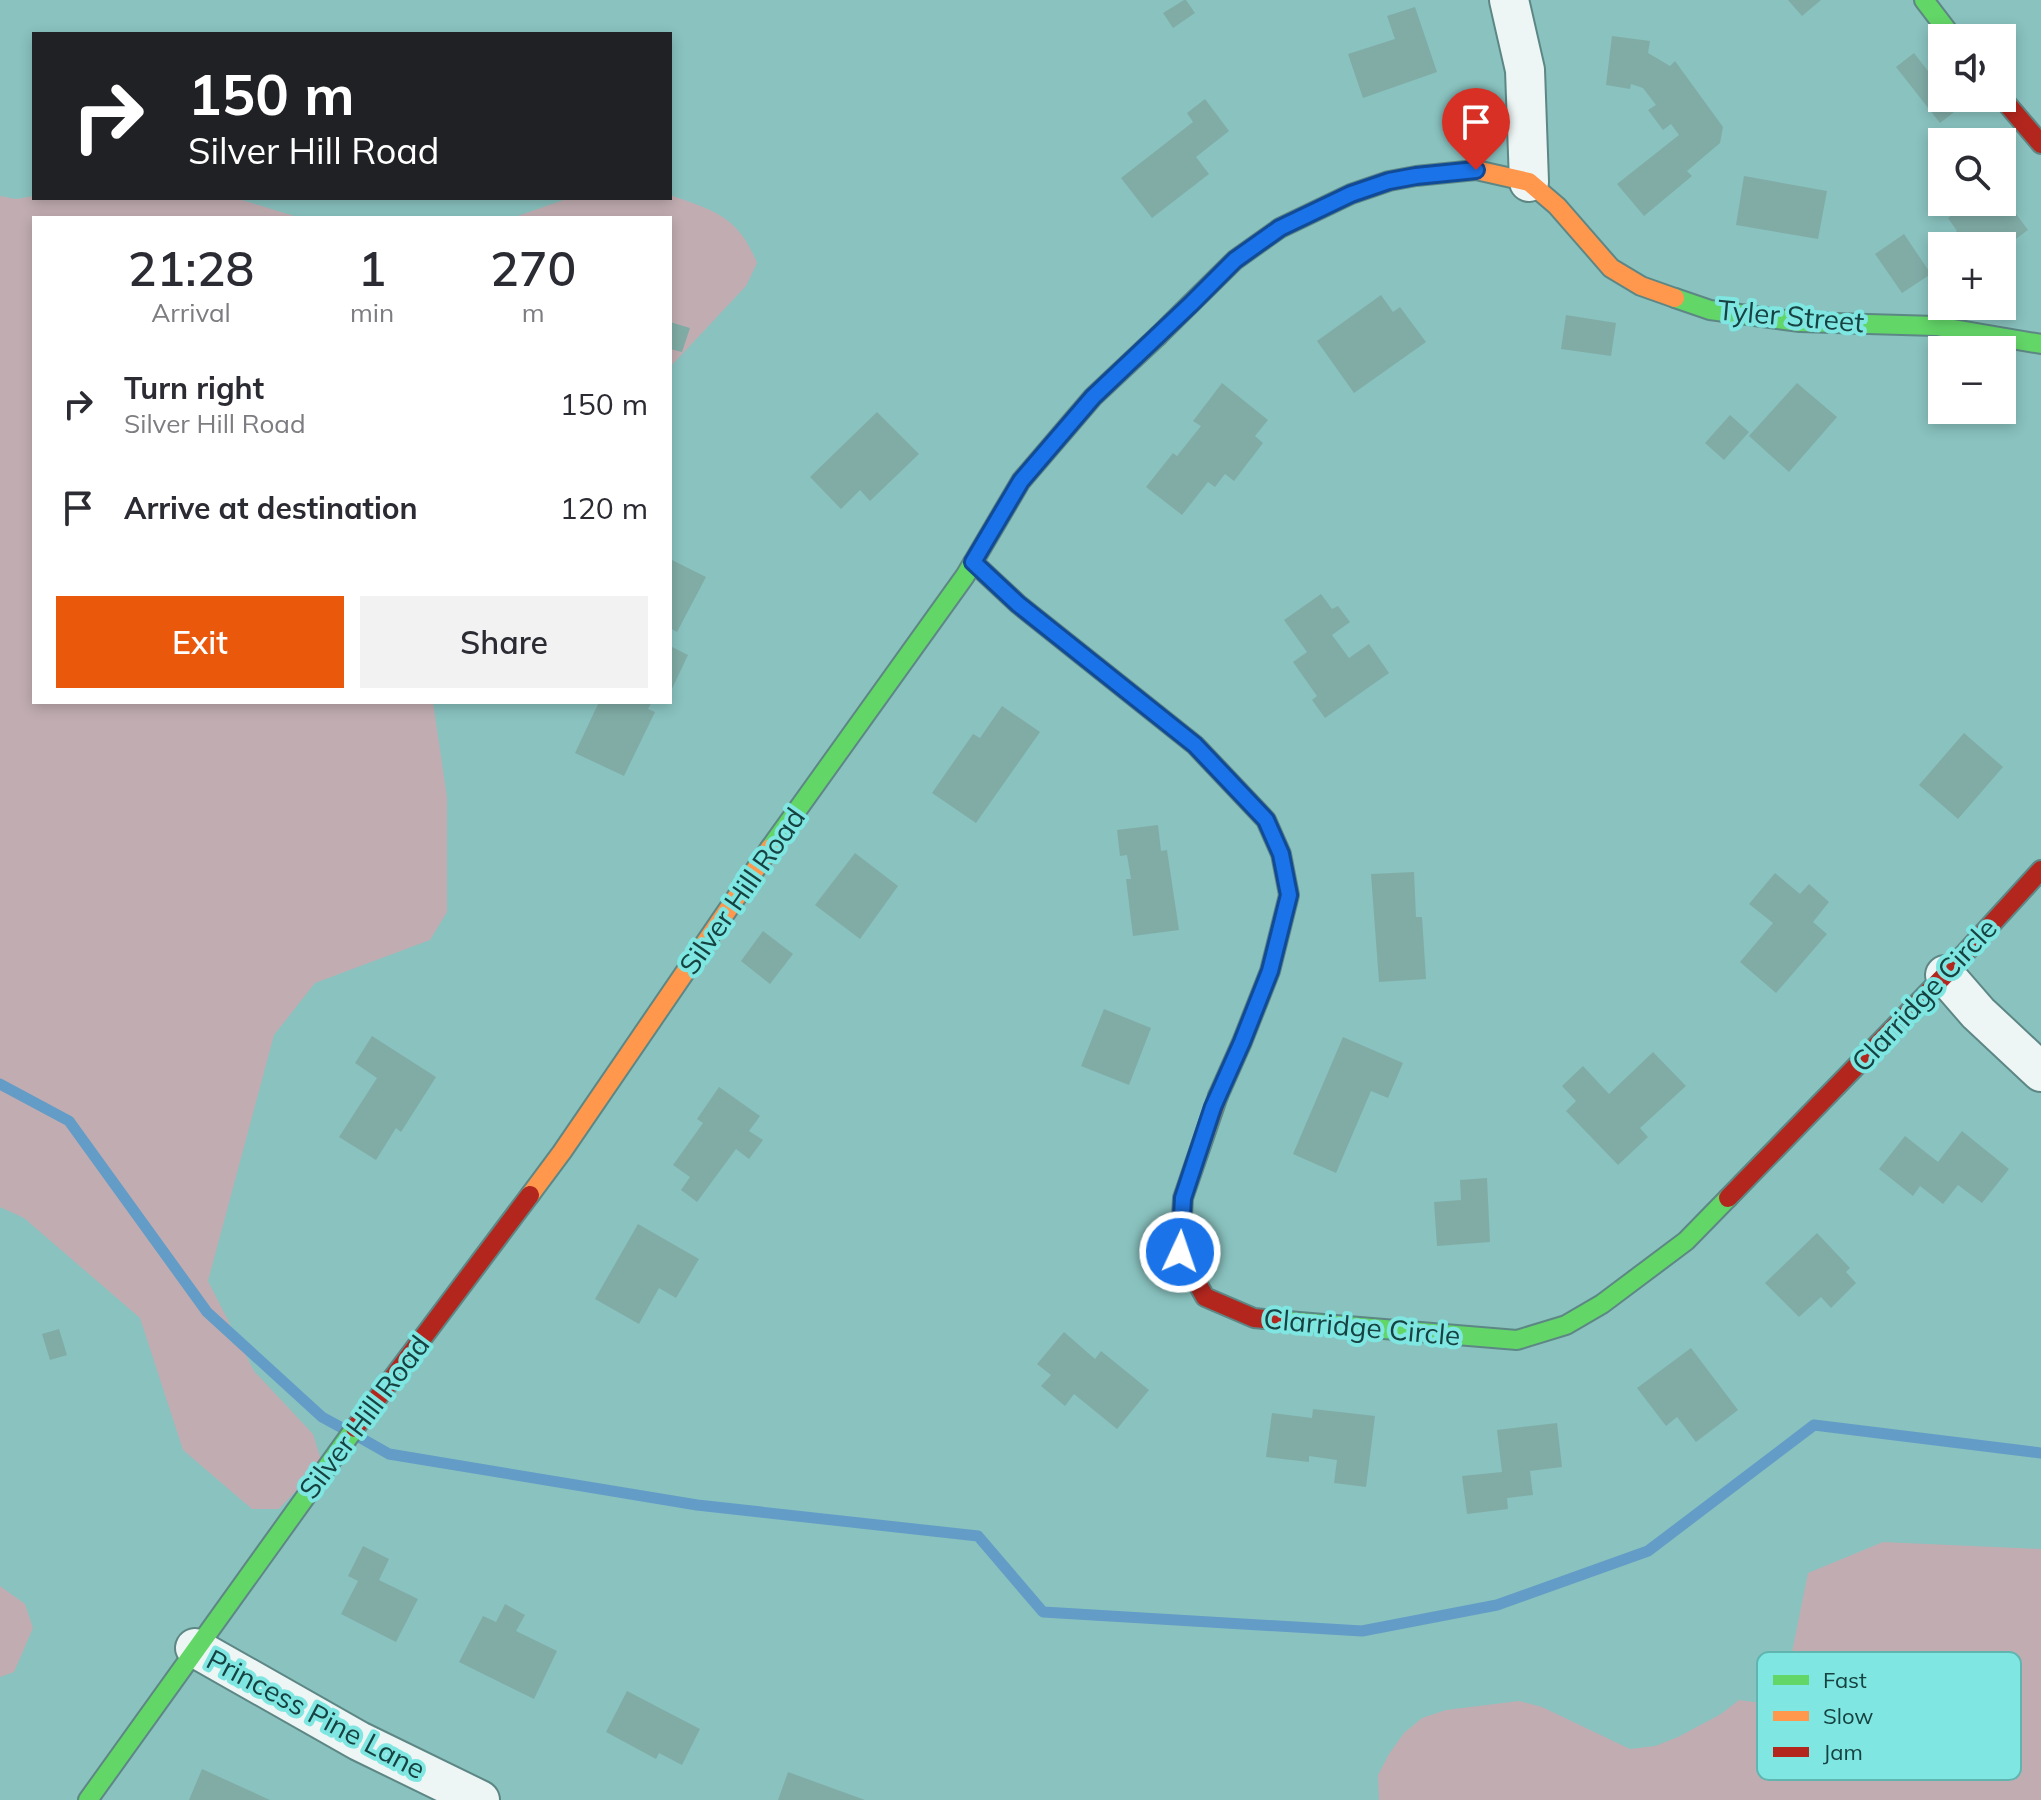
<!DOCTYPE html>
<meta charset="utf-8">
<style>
body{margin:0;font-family:Mulish,sans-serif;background:#f2f2f3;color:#2b2b33;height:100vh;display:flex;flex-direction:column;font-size:30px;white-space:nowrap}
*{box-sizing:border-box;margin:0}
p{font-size:26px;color:#7c7c81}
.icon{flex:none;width:44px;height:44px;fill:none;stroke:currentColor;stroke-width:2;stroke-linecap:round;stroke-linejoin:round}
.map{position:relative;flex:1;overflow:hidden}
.sheet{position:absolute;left:32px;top:216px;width:640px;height:488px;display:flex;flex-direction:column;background:#fff;border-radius:0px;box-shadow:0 4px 12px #0003}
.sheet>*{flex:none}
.banner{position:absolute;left:32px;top:32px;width:640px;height:168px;border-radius:0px;box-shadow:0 4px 12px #0003;background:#202124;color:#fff;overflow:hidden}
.fabs{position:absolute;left:1928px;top:24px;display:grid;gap:16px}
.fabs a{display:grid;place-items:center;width:88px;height:88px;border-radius:0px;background:#fff;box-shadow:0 4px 12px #0003;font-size:40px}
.pin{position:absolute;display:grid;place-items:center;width:68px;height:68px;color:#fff;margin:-82px -34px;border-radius:50% 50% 50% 0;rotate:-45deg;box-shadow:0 0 8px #0007}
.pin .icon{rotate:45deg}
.me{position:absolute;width:88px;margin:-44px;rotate:3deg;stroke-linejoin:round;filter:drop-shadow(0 0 6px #0008)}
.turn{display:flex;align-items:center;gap:28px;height:168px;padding:0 24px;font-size:36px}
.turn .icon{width:104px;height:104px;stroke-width:2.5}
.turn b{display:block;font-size:56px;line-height:68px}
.eta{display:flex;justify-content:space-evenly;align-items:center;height:136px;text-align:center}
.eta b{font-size:48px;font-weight:600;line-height:56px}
.cta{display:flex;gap:16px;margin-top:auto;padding:16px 24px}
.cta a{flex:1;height:92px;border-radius:0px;background:#ea580c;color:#fff;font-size:32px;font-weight:600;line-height:92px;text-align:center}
.cta a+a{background:#f2f2f3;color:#2b2b33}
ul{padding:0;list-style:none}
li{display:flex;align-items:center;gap:24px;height:104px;padding:0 24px}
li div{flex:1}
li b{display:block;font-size:30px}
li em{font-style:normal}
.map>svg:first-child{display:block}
.green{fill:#c1adb1}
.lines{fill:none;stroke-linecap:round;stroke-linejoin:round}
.stream{stroke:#639cc6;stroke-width:11}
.building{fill:#81aca6}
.street-casing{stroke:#5d8785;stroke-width:42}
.fast-casing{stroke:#5d8785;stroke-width:22}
.slow-casing{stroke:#5d8785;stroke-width:22}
.jam-casing{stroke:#5d8785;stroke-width:22}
.street{stroke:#edf6f5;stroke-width:38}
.fast{stroke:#63d668;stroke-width:18}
.slow{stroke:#ff974d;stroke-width:18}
.jam{stroke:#b3261e;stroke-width:18}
.route-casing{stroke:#114b97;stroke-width:20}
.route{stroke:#1a73e8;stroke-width:14}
.labels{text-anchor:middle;stroke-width:8;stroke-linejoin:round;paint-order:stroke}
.street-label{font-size:28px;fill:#164241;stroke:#7fe6e1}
.key{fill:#7fe6e1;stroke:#60b5b1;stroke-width:2}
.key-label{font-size:22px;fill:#164241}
</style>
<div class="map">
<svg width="2041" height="1800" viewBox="0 0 2041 1800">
<rect width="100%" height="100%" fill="#89c2bf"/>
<!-- green -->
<path class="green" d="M670,195C715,211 738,216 757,263L746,286L670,367V218H512L569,198H670Z
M0,196L16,199L34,196V198H235L301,218H34V702H433L447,797V912L430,940L315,983L274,1035L208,1281L254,1371L313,1434L322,1463L279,1509H252L183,1450L140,1318L24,1218L0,1207Z
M1883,1542L2041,1549V1800H1379L1378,1775L1389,1754L1404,1733L1422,1718L1446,1710L1519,1701L1542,1707L1630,1749L1655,1746L1678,1737L1721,1714L1739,1700L1761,1703L1760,1747L1779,1717L1808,1573Z
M0,1586L25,1604L33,1628L14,1672L0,1677Z"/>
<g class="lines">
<!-- stream -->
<path class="stream" d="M0,1084L69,1121L207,1312L322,1417L344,1429
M359,1437L389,1454L697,1505L978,1536L1043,1612L1362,1631L1497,1605L1648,1551L1814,1425L2041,1453"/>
</g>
<!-- building -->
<path class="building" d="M1184,0H1186L1195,13L1173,28L1163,13Z
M1788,0H1821L1802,16Z
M1415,7L1437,72L1363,98L1348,54L1395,39L1387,16Z
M1612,36L1650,41L1648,53L1670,66L1675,61L1723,127L1720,143L1687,171L1692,176L1644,216L1617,184L1679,135L1671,124L1663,130L1648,110L1656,105L1643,88L1631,84L1630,89L1606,85Z
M1914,53L1942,89V98H1949L1958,109L1940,123L1896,67Z
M1205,99L1229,131L1196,157L1209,174L1152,218L1121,178L1193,122L1187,113Z
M1744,176L1827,191L1818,239L1736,225Z
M2002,195L2028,230L2002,249V246H1942V266L1931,250L1957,231L1948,218L1968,202H1973L1980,212L1993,202H2002Z
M1904,234L1931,274L1902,293L1875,254Z
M1381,295L1393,312L1400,307L1426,342L1354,393L1317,341Z
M1566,315L1616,323L1611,356L1561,349Z
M670,322L690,328L682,352L670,349Z
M1222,383L1268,420L1255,436L1263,443L1234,481L1225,474L1215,487L1208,482L1182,515L1146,487L1173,453L1177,456L1201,426L1193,421Z
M1797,383L1837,417L1789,472L1749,436Z
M877,412L919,454L870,501L860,490L841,509L810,477Z
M1730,415L1749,432L1724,460L1705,443Z
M670,559L706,577L677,632L670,628Z
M1321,594L1332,609L1338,606L1350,622L1332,635L1349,658L1369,644L1389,673L1325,718L1312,700L1317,696L1293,662L1307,652L1284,620Z
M670,646L688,655L670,693Z
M599,702H652L648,709L655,712L624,776L575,753Z
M1002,706L1040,732L976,823L932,793L973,734L980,738Z
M1964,733L2003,767L1958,819L1919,785Z
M1158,825L1161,851L1167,850L1179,930L1133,936L1126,879H1131L1127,855L1120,856L1117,830Z
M855,853L898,886L860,939L815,905Z
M1414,872L1416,917H1422L1426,979L1379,982L1371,874Z
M1775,873L1800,894L1809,884L1829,902L1813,922L1827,934L1776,993L1740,962L1773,923L1749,904Z
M763,931L793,954L770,984L741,961Z
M1104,1009L1151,1028L1129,1085L1081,1066Z
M372,1036L436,1077L401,1132L396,1128L376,1160L339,1137L377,1078L355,1063Z
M1343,1037L1403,1063L1388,1098L1371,1091L1336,1173L1293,1154Z
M1653,1052L1686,1086L1640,1128L1648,1137L1618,1165L1566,1111L1576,1101L1562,1086L1583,1066L1609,1094Z
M719,1087L760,1116L749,1131L763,1140L749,1159L736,1149L697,1202L681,1190L690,1177L673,1165L703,1123L697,1119Z
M1962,1131L2009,1169L1982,1203L1958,1185L1943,1204L1920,1186L1913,1196L1879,1169L1905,1136L1938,1162Z
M1487,1178L1490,1242L1437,1246L1434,1202L1461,1200L1460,1180Z
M638,1224L699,1259L676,1298L659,1288L639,1324L595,1299Z
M1817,1233L1850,1268L1846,1272L1856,1283L1831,1308L1821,1297L1799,1317L1765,1283Z
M59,1329L67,1355L50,1360L42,1334Z
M1064,1332L1095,1359L1101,1351L1149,1390L1117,1429L1074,1394L1065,1406L1041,1386L1051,1375L1037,1364Z
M1691,1348L1738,1410L1696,1442L1677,1417L1666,1426L1637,1388Z
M1313,1409L1375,1416L1366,1487L1334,1483L1337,1460L1309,1456V1462L1266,1457L1272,1413L1312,1418Z
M1557,1423L1562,1467L1530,1471L1533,1495L1507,1498L1508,1509L1467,1514L1462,1476L1502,1472L1497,1430Z
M363,1546L389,1559L379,1580L418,1599L396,1642L341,1614L358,1581L348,1576Z
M505,1604L525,1615L516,1631L557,1651L534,1699L459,1662L483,1616L496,1622Z
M627,1691L700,1729L682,1765L659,1753L656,1759L606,1732Z
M202,1769L270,1800H189Z
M788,1772L865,1800H778Z"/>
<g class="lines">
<defs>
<path id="street" d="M1509,0L1525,70L1529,182
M1945,975L1978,1013L2041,1072
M195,1648L359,1741L480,1800"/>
<path id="fast" d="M1924,0L1953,38
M1675,298L1710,310L1800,322L1936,326L2041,344
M973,562L1018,604L1195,745L1266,820L1281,854L1289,895L1270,971L1242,1042L1218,1096
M770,848L965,576L1021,481L1093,397L1158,336
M1275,1320L1517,1340L1566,1325L1602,1304L1686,1241L1728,1198
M88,1800L355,1428"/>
<path id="slow" d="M1158,336L1235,260L1280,228L1351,194L1389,181L1416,176L1476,170L1529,182L1557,206L1611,268L1641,286L1675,298
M530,1195L562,1152L770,848"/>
<path id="jam" d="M2002,98L2041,144
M1218,1096L1183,1198L1180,1252L1205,1297L1254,1318L1275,1320
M1728,1198L1945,975L2041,870
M355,1428L530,1195"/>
</defs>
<!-- street casing -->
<use href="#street" class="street-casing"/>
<!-- fast casing -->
<use href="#fast" class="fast-casing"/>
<!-- slow casing -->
<use href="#slow" class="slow-casing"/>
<!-- jam casing -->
<use href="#jam" class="jam-casing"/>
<!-- street -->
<use href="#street" class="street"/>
<!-- fast -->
<use href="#fast" class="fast"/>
<!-- slow -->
<use href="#slow" class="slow"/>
<!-- jam -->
<use href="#jam" class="jam"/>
</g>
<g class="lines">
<defs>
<path id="route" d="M1180,1252L1183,1198L1213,1107L1242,1042L1270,971L1289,895L1281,854L1266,820L1195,745L1018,604L973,562L1021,481L1093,397L1191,304L1235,260L1280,228L1351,194L1389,181L1416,176L1476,170"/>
</defs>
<!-- route casing -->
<use href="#route" class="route-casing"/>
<!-- route -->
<use href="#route" class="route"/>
</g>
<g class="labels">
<!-- street labels -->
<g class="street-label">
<text transform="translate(1791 316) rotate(5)" y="10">Tyler Street</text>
<text transform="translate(742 891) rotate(-55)" y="10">Silver Hill Road</text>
<text transform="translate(1924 995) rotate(-47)" y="10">Clarridge Circle</text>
<text transform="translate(1362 1327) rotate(5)" y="10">Clarridge Circle</text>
<text transform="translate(364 1417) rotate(-53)" y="10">Silver Hill Road</text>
<text transform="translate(316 1714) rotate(28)" y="10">Princess Pine Lane</text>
</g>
</g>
<!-- legend -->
<rect x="1757" y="1652" width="264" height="128" rx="12" class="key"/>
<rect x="1773" y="1675" width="36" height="10" fill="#63d668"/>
<rect x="1773" y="1711" width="36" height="10" fill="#ff974d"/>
<rect x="1773" y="1747" width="36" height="10" fill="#b3261e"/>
<g class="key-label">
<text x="1823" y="1688">Fast</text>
<text x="1823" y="1724">Slow</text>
<text x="1823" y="1760">Jam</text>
</g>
</svg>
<div class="fabs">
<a><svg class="icon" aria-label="sound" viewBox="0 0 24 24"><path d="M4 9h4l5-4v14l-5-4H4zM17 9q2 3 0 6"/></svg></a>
<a><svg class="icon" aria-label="search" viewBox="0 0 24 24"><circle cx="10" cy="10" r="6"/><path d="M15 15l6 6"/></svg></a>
<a>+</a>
<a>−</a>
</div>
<div class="pin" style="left:1476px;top:170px;background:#d93025"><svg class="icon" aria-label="arrive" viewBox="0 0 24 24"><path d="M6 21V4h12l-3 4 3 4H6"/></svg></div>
<svg class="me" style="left:1180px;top:1252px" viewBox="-20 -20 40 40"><circle r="17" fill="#1a73e8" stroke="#fff" stroke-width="3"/><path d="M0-11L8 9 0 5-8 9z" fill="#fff"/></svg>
<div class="banner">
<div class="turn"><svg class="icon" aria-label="right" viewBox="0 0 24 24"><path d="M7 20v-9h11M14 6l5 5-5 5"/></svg><div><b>150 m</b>Silver Hill Road</div></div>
</div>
<section class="sheet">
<div class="eta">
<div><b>21:28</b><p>Arrival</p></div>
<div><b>1</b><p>min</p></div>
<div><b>270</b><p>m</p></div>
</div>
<ul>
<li><svg class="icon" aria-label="right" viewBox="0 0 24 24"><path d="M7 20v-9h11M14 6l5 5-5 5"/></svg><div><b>Turn right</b><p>Silver Hill Road</p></div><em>150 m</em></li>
<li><svg class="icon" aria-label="arrive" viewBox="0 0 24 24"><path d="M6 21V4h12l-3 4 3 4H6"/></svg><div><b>Arrive at destination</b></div><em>120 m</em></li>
</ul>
<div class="cta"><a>Exit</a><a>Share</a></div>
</section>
</div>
